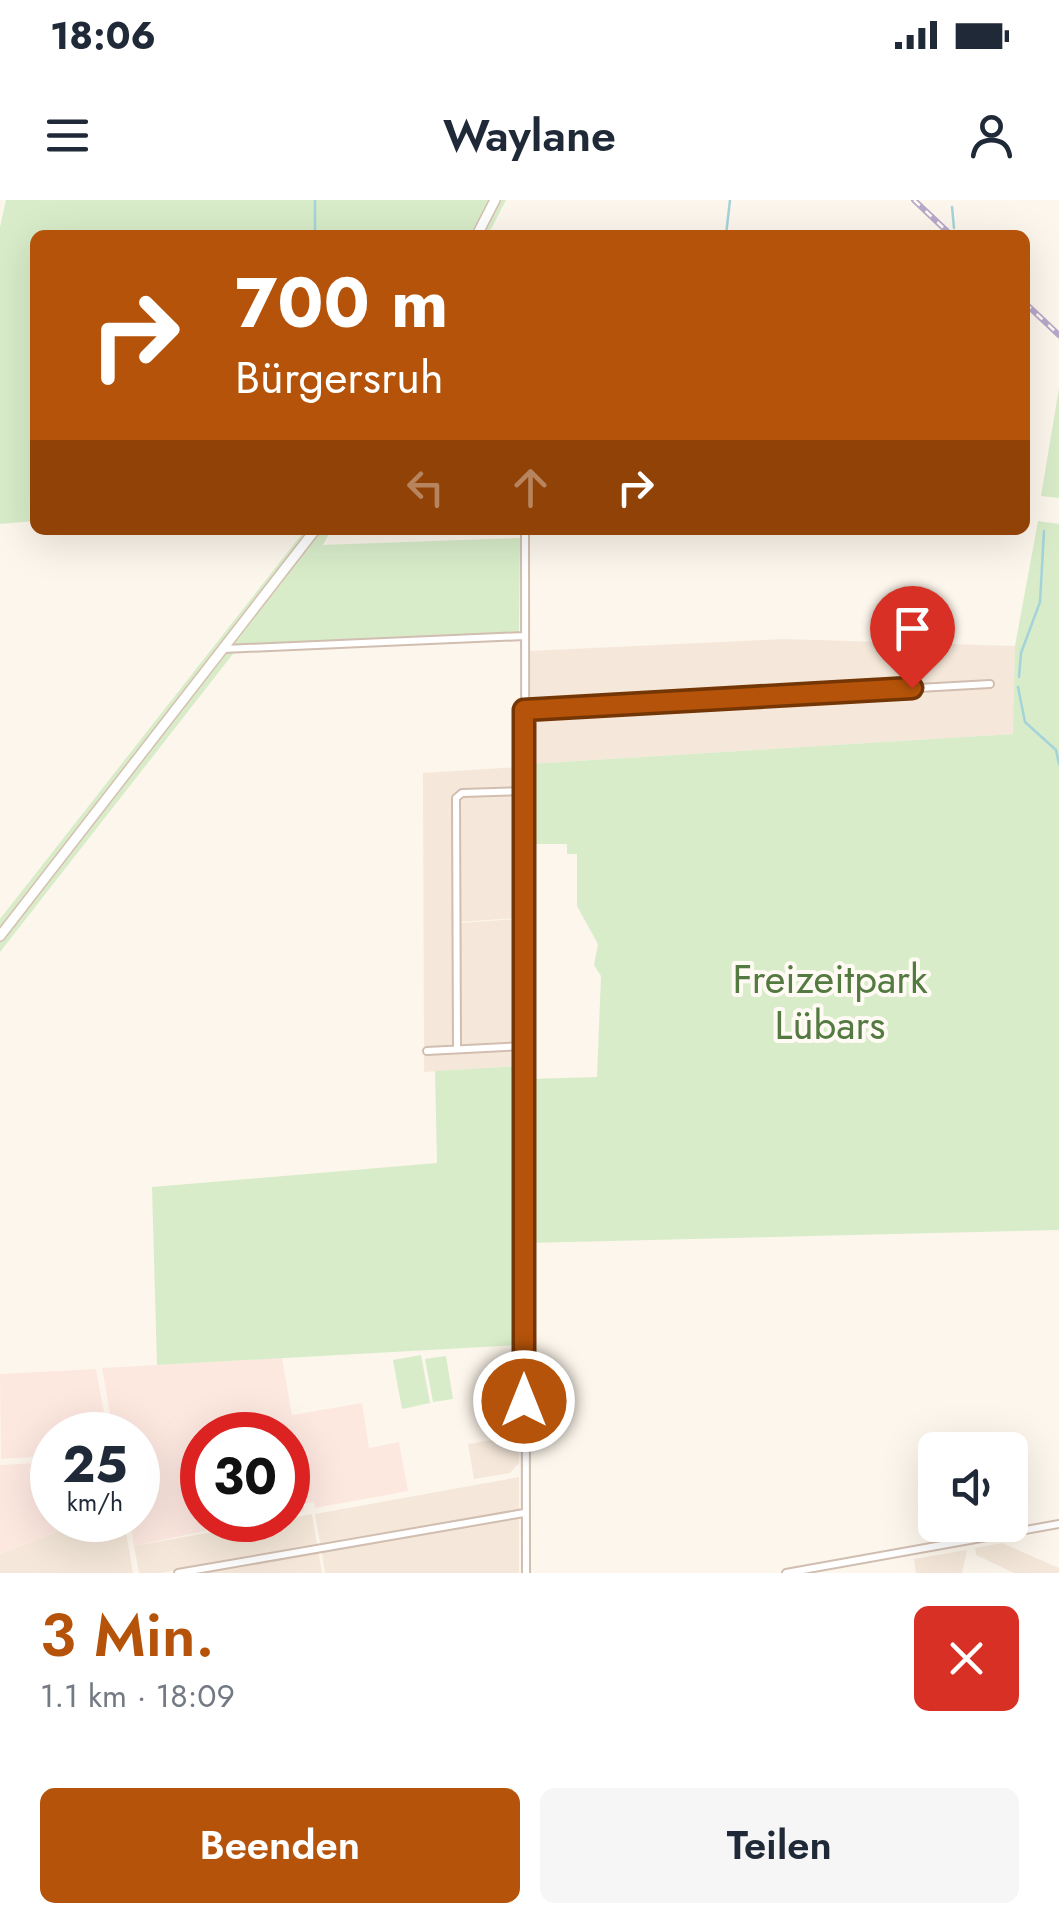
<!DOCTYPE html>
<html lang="de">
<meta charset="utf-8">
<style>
body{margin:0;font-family:Jost,sans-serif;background:#f6f6f7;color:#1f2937;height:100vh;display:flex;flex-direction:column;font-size:38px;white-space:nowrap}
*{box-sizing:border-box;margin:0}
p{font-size:32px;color:#747a83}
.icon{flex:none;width:55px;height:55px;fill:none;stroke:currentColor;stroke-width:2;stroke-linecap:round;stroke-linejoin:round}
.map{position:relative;height:1373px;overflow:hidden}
.panel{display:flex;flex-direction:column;background:#fff;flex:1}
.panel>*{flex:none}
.top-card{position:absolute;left:30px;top:30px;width:1000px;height:305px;border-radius:15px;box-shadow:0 10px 40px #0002;background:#b45309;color:#fff;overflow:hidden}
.fabs{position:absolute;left:918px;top:1232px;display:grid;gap:20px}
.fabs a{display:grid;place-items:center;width:110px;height:110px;border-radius:15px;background:#fff;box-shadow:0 10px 40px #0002;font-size:50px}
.speed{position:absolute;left:30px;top:1212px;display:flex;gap:20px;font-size:50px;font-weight:700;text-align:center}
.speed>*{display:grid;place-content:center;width:130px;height:130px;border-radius:50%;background:#fff;box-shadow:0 10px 40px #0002;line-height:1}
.speed small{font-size:25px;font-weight:400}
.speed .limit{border:15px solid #d22;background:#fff;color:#111}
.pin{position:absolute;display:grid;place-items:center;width:85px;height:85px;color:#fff;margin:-102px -42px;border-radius:50% 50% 50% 0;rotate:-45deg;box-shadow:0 0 10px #0007}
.pin .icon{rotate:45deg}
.me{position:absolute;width:110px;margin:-55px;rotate:0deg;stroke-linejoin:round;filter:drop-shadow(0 0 8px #0008)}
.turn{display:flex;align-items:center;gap:35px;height:210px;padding:0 40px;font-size:45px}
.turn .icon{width:130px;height:130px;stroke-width:2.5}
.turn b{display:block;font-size:70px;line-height:85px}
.lanes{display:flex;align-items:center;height:95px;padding:0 40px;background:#0003;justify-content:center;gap:50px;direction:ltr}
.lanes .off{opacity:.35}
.round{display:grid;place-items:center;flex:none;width:105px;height:105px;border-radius:15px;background:#f6f6f7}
.overview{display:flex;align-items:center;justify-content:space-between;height:170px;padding:0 40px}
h1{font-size:60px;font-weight:600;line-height:75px;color:#b45309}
.button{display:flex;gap:20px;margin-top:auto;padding:20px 40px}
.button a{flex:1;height:115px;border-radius:15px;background:#b45309;color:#fff;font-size:40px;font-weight:600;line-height:115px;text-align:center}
.button a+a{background:#f6f6f7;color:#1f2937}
.status{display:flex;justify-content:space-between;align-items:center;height:70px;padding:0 50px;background:#fff;direction:ltr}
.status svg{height:28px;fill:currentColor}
header{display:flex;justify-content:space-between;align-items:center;height:130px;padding:0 40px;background:#fff;font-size:45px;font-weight:600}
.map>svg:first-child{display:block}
.residential{fill:#f5e8da}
.commercial{fill:#fde8e0}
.green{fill:#d8ecc9}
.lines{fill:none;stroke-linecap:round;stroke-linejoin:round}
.stream{stroke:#a5d3da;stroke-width:2.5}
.street-casing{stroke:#d1beb0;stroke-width:10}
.secondary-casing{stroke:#d6c0b0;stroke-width:12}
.street{stroke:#fff;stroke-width:6}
.secondary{stroke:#fff;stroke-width:9}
.rail-casing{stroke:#b9a8c9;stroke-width:6}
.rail{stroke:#fffaf3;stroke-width:2.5;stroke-dasharray:8;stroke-linecap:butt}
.route-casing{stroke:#753606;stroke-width:25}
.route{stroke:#b45309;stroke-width:18}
.labels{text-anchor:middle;stroke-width:8;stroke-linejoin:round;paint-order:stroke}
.park-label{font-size:40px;fill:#537a41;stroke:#fffaf3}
</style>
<div class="status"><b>18:06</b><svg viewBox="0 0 49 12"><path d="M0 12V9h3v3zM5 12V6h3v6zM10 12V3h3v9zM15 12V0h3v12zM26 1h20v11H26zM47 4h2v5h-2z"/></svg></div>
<header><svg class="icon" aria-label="menu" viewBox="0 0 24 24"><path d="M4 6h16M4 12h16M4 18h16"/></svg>Waylane<svg class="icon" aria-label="person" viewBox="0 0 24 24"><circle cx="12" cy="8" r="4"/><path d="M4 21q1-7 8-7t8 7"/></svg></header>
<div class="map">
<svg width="1059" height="1373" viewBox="0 0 1059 1373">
<rect width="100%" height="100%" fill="#fdf6ec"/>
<!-- residential -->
<path class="residential" d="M783,439L1015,446L1014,534L528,564V451Z
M519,567V584L514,589L462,590L454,597L453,843L448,848L424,849L423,573Z
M514,594L519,599V718L458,722V600L463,595Z
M519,719V838L514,843L463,846L458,842V723Z
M514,848L519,866L424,872V853Z
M519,1236V1263L510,1273L474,1279L468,1244Z
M519,1277V1310L320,1343L315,1314Z
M312,1314L317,1344L161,1373H139L134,1346Z
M519,1315V1373H325L321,1348Z
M87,1320H124L133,1373H0V1354Z
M1002,1343L1059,1368V1373H1014L976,1355L975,1348Z
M318,1349L322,1373H187Z
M967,1350L962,1373H916L914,1359Z"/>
<!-- commercial -->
<path class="commercial" d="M282,1158L292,1215L362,1203L369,1248L399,1242L408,1291L315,1308L314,1302L303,1304L304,1311L288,1314V1235H202V1320H256L134,1346L130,1320H138V1235H114L102,1168Z
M96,1169L108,1235H52V1256L1,1259L0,1174Z
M52,1262V1320H87L0,1354V1265Z"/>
<!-- green -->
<path class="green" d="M6,0H506L488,35H35V321L0,324V27Z
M1059,188V298L1041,296Z
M1038,321L1059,324V1030L528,1043L529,879L597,877L601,776L594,765L598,744L577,706V654H567V644H529L528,564L1013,534L1015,446Z
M305,330H331L323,345L520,338L519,437L236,450L0,752V719Z
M519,866V1145L157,1165L152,987L437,963L435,871Z
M421,1155L430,1203L402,1209L393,1160Z
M446,1156L453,1199L433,1202L425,1159Z"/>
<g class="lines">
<!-- stream -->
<path class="stream" d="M315,0V35
M952,7L954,28
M726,35L730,0
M1019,477L1021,453L1040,402L1044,331
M1018,487L1025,522L1056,550L1059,564"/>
<defs>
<path id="street" d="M525,330L526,1373
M224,449L524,436
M524,510L990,484
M457,848L456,598L462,593L523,591
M427,851L525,846
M178,1373L524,1313
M786,1373L1059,1324"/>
<path id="secondary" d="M477,35L495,0
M0,736L315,330"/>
</defs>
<!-- street casing -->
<use href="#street" class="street-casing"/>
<!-- secondary casing -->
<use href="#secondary" class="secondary-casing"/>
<!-- street -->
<use href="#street" class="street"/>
<!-- secondary -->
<use href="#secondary" class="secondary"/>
<defs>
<path id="rail" d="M914,0L951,35
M1025,103L1059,135"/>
</defs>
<!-- rail casing -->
<use href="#rail" class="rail-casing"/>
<!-- rail -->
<use href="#rail" class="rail"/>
</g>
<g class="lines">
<defs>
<path id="route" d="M524,1201V510L912,488"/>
</defs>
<!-- route casing -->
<use href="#route" class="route-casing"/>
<!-- route -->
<use href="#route" class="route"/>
</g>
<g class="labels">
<!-- park labels -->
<g class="park-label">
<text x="830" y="793">Freizeitpark<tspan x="830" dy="46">Lübars</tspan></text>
</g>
</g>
</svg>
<div class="fabs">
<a><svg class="icon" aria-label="sound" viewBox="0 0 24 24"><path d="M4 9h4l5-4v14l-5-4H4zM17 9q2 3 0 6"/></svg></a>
</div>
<div class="speed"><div>25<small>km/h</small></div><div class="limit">30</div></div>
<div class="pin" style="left:912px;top:488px;background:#d93025"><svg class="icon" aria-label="arrive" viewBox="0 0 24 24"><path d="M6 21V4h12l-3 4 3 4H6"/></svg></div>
<svg class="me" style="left:524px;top:1201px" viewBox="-20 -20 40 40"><circle r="17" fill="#b45309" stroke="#fff" stroke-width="3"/><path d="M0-11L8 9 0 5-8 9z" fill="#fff"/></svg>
<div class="top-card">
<div class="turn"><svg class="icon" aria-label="right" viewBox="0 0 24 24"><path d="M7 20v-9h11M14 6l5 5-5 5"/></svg><div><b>700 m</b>Bürgersruh</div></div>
<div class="lanes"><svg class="icon off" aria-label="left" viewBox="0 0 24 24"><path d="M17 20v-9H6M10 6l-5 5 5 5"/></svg><svg class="icon off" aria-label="ahead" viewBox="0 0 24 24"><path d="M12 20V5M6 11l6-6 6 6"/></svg><svg class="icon" aria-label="right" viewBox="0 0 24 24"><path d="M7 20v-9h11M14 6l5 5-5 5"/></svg></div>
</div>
</div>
<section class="panel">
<div class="overview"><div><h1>3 Min.</h1><p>1.1 km · 18:09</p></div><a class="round" style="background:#d93025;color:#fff"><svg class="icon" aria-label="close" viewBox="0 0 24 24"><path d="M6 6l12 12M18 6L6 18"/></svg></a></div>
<div class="button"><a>Beenden</a><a>Teilen</a></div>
</section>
